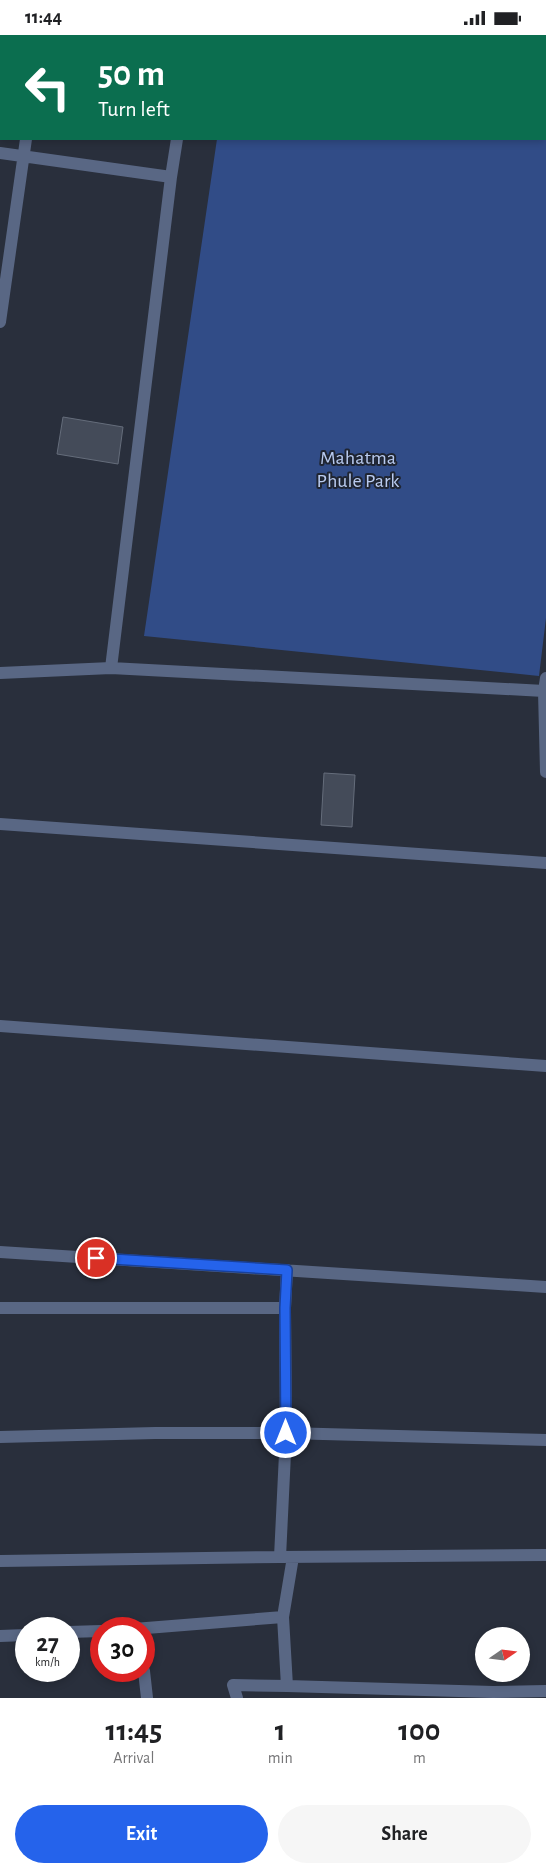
<!DOCTYPE html>
<style>
body{margin:0;font-family:"Alegreya Sans",sans-serif;background:#f6f6f6;color:#202124;height:100vh;display:flex;flex-direction:column;font-size:19px;white-space:nowrap}
*{box-sizing:border-box;margin:0}
p{font-size:16px;color:#757577}
.icon{flex:none;width:28px;height:28px;fill:none;stroke:currentColor;stroke-width:2;stroke-linecap:round;stroke-linejoin:round}
.map{position:relative;height:1663px;overflow:hidden}
.panel{display:flex;flex-direction:column;background:#fff;flex:1}
.panel>*{flex:none}
.guide{position:absolute;left:0px;top:0px;width:546px;height:105px;box-shadow:0 2px 8px #0003;background:#0b6e4f;color:#fff;overflow:hidden}
.needle{width:32px;rotate:76deg}
.fabs{position:absolute;left:475px;top:1592px;display:grid;gap:10px}
.fabs a{display:grid;place-items:center;width:55px;height:55px;border-radius:50%;background:#fff;box-shadow:0 2px 8px #0003;font-size:25px}
.speed{position:absolute;left:15px;top:1582px;display:flex;gap:10px;font-size:25px;font-weight:700;text-align:center}
.speed>*{display:grid;place-content:center;width:65px;height:65px;border-radius:50%;background:#fff;box-shadow:0 2px 8px #0003;line-height:1}
.speed small{font-size:12px;font-weight:400}
.speed .limit{border:8px solid #d22;background:#fff;color:#111}
.pin{position:absolute;display:grid;place-items:center;width:42px;height:42px;color:#fff;margin:-21px;border:2px solid #fff;border-radius:50%;box-shadow:0 1px 5px #0007}
.me{position:absolute;width:55px;margin:-28px;rotate:0deg;stroke-linejoin:round;filter:drop-shadow(0 0 4px #0008)}
.turn{display:flex;align-items:center;gap:18px;height:105px;padding:0 15px;font-size:22px}
.turn .icon{width:65px;height:65px;stroke-width:2.5}
.turn b{display:block;font-size:35px;line-height:42px}
.eta{display:flex;justify-content:space-evenly;align-items:center;height:85px;text-align:center}
.eta b{font-size:30px;font-weight:600;line-height:35px}
.primary-button{display:flex;gap:10px;margin-top:auto;padding:10px 15px}
.primary-button a{flex:1;height:58px;border-radius:30px;background:#2563eb;color:#fff;font-size:20px;font-weight:600;line-height:58px;text-align:center}
.primary-button a+a{background:#f6f6f6;color:#202124}
.status{display:flex;justify-content:space-between;align-items:center;height:35px;padding:0 25px;background:#fff;direction:ltr}
.status svg{height:14px;fill:currentColor}
.map>svg:first-child{display:block}
.green{fill:#314c87}
.building{fill:#444b59;stroke:#656d7b}
.lines{fill:none;stroke-linecap:round;stroke-linejoin:round}
.minor{stroke:#596784;stroke-width:12}
.route-casing{stroke:#184099;stroke-width:12}
.route{stroke:#2563eb;stroke-width:9}
.labels{text-anchor:middle;stroke-width:4;stroke-linejoin:round;paint-order:stroke}
.park-label{font-size:20px;fill:#b9cbf0;stroke:#1f2532}
</style>
<div class="status"><b>11:44</b><svg viewBox="0 0 49 12"><path d="M0 12V9h3v3zM5 12V6h3v6zM10 12V3h3v9zM15 12V0h3v12zM26 1h20v11H26zM47 4h2v5h-2z"/></svg></div>
<div class="map">
<svg width="546" height="1663" viewBox="0 0 546 1663">
<rect width="100%" height="100%" fill="#292f3c"/>
<!-- green -->
<path class="green" d="M232,0H373L377,1H232Z
M403,0H546V583L539,641L144,601L217,104H545V1Z"/>
<!-- building -->
<path class="building" d="M0,0H12L1,1V30Z
M63,382L123,392L118,429L57,419Z
M324,738L355,740L352,792L321,790Z"/>
<g class="lines">
<!-- minor -->
<path class="minor" d="M41,1V0
M194,1V0
M0,118L171,142
M0,287L26,104
M111,633L171,142L177,104
M0,638L111,633L544,656
M546,643L544,656L546,737
M0,789L546,828
M0,991L546,1031
M0,1217L546,1252
M0,1273H285L286,1398L280,1522L546,1520
M285,1273L287,1235
M0,1402L155,1398H286L546,1405
M0,1526L280,1522
M134,1594L283,1582
M69,1597L101,1596
M0,1601L26,1600
M144,1636L147,1663
M287,1651L493,1657L546,1656
M237,1663L233,1650L287,1651L283,1582L293,1522"/>
</g>
<g class="lines">
<defs>
<path id="route" d="M96,1223L287,1235L285,1273L286,1398"/>
</defs>
<!-- route casing -->
<use href="#route" class="route-casing"/>
<!-- route -->
<use href="#route" class="route"/>
</g>
<g class="labels">
<!-- park labels -->
<g class="park-label">
<text x="358" y="429">Mahatma<tspan x="358" dy="23">Phule Park</tspan></text>
</g>
</g>
</svg>
<div class="fabs">
<a><svg class="needle" viewBox="-14 -14 28 28"><path d="M0-13l5 13h-10z" fill="#e53935"/><path d="M0 13l5-13h-10z" fill="#757577"/></svg></a>
</div>
<div class="speed"><div>27<small>km/h</small></div><div class="limit">30</div></div>
<div class="pin" style="left:96px;top:1223px;background:#d93025"><svg class="icon" aria-label="arrive" viewBox="0 0 24 24"><path d="M6 21V4h12l-3 4 3 4H6"/></svg></div>
<svg class="me" style="left:286px;top:1398px" viewBox="-20 -20 40 40"><circle r="17" fill="#2563eb" stroke="#fff" stroke-width="3"/><path d="M0-11L8 9 0 5-8 9z" fill="#fff"/></svg>
<div class="guide">
<div class="turn"><svg class="icon" aria-label="left" viewBox="0 0 24 24"><path d="M17 20v-9H6M10 6l-5 5 5 5"/></svg><div><b>50 m</b>Turn left</div></div>
</div>
</div>
<section class="panel">
<div class="eta">
<div><b>11:45</b><p>Arrival</p></div>
<div><b>1</b><p>min</p></div>
<div><b>100</b><p>m</p></div>
</div>
<div class="primary-button"><a>Exit</a><a>Share</a></div>
</section>
